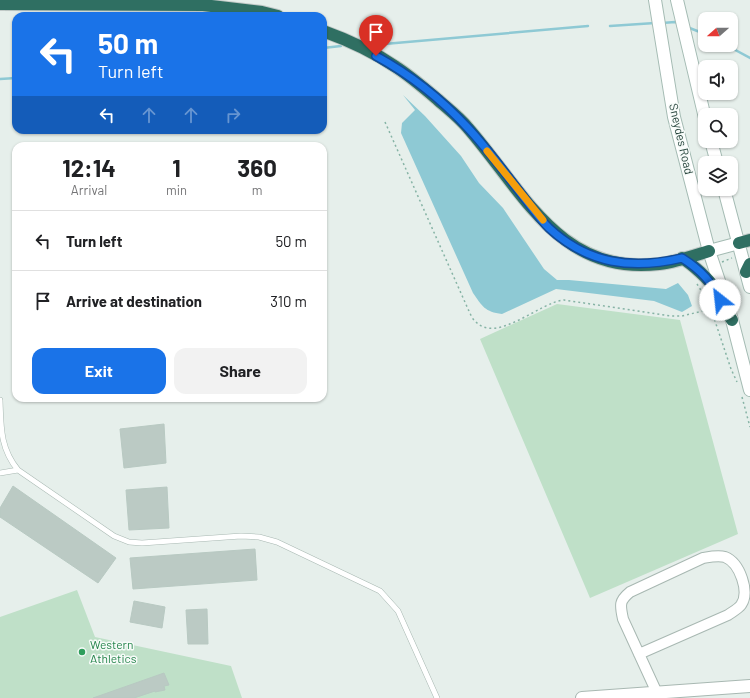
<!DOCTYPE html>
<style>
body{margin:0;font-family:Barlow,sans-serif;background:#f2f2f2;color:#202124;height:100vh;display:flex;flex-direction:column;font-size:15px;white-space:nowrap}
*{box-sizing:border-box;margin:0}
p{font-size:13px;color:#757577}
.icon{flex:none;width:22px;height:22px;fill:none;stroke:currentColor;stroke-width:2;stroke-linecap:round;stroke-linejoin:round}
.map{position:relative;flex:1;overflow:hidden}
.panel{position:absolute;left:12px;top:142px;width:315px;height:260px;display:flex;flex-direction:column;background:#fff;border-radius:12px;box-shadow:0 1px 3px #0004}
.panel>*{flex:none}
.top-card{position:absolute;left:12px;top:12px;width:315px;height:122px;border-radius:12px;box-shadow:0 1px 3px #0004;background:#1a73e8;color:#fff;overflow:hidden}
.needle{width:26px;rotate:249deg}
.tools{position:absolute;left:698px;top:12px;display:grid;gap:8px}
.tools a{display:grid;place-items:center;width:40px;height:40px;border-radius:8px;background:#fff;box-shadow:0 1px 3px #0004;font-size:20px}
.pin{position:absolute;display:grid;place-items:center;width:34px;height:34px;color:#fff;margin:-41px -17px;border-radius:50% 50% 50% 0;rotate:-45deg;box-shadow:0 0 4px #0007}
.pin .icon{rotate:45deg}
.me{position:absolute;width:44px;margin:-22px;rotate:331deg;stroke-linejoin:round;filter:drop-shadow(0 0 3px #0008)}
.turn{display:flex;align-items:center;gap:14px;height:84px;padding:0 20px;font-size:18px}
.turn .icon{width:52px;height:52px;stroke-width:2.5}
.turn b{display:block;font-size:28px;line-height:34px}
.lanes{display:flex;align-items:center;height:38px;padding:0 20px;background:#0003;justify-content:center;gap:20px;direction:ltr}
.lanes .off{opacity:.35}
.eta{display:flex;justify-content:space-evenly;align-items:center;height:68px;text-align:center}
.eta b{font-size:24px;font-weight:700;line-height:28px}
.primary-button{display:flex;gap:8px;margin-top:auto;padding:8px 20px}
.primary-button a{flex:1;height:46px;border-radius:12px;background:#1a73e8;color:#fff;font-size:16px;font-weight:700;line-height:46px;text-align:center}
.primary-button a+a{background:#f2f2f2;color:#202124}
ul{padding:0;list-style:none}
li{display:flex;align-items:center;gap:12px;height:60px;padding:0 20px;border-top:1px solid #e0e0e0}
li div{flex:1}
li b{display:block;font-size:15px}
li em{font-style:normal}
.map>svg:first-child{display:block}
.green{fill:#bfe0c8}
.water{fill:#8ec9d4}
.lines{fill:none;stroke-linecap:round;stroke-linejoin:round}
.stream{stroke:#8ec9d4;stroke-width:2.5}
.building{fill:#bbcac4;stroke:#b8c9c2}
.service-casing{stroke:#a8b8b2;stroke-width:6}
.minor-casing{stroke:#a8b8b2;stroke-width:12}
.tertiary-casing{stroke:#a8b8b2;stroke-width:14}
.secondary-casing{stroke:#a4bbb3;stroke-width:14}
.motorway-casing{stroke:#c2cac8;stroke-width:14}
.path{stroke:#86b3a5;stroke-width:1.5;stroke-dasharray:2 3;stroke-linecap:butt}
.service{stroke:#fff;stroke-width:5}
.minor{stroke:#fff;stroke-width:10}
.tertiary{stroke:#fff;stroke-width:12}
.secondary{stroke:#fff;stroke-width:12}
.motorway{stroke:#2f6f62;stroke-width:12}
.route-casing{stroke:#114b97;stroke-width:10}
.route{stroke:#1a73e8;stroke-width:7}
.slow{stroke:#f59e0b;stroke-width:7}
.leisure-dot{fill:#2e9e5b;stroke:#f7fbf9;stroke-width:1.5}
.labels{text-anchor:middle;stroke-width:3;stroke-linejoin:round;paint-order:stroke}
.street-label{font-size:12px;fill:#24423a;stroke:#f7fbf9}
.leisure-label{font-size:12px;fill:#27864d;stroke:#f7fbf9;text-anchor:start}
</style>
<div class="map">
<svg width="750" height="698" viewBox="0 0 750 698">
<rect width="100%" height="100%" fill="#e6efeb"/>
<!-- green -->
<path class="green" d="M557,304L680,320L738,534L590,598L480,339Z
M77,590L95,637L231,666L242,698H0V617Z"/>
<!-- water -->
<path class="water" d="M403,95L425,116L461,156L479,183L503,208L544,269L557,280H569L666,289L678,283L688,295L692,306L682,312L654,301L556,289L502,314C485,312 482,306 473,293L401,133L402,123L415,110Z"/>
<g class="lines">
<!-- stream -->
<path class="stream" d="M662,23L675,22L679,24
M610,26L655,23
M687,27L705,34
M373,45L588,26
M726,45L750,58
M323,48L341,46
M0,79L16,78"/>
</g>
<!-- building -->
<path class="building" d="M164,424L166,463L124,468L120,429Z
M13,486L116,558L98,583L0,517V508Z
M167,487L169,528L129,530L126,490Z
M255,549L257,580L133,589L130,558Z
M134,601L165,607L162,628L130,622Z
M207,609L208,644H188L186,610Z
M164,673L169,685L164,686L165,690L155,692V691L134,698H93Z"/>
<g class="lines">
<defs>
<path id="service" d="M0,400C1,427 0,448 18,470L114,536L129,542L142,543L241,536L259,537L277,542L380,591L398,611L437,698
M0,473L18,470"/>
<path id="minor" d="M639,654L728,615C732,612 738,609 741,605C750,592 740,563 725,557C718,555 709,557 703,558L630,592C619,601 620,605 623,619L657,693"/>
<path id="tertiary" d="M582,698L750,686"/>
<path id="secondary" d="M655,0L674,117L709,251L732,320L750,390
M677,0L705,118
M711,141L717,163
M724,189L750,287
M709,251L739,243"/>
<path id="motorway" d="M0,4L203,5L262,12L278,16
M323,31C348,40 374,52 396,67C410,76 424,88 437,99C447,108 459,117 468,128C523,191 560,276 659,264C676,262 693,256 709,251
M739,243L750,240
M682,258C692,264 709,279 715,289C721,299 725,309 732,320
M746,272L750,264"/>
</defs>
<!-- service casing -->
<use href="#service" class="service-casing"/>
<!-- minor casing -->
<use href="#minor" class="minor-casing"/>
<!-- tertiary casing -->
<use href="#tertiary" class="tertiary-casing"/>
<!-- secondary casing -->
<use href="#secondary" class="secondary-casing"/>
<!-- motorway casing -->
<use href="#motorway" class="motorway-casing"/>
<!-- path -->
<path class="path" d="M385,122L468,309C470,313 472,319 476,322C497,344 540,302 564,300L671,316H682L711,309
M731,176L733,183
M722,262L732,258
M697,284L709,303L731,369L737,382
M742,397L750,427"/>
<!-- service -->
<use href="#service" class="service"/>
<!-- minor -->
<use href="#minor" class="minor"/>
<!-- tertiary -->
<use href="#tertiary" class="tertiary"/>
<!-- secondary -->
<use href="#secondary" class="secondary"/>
<!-- motorway -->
<use href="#motorway" class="motorway"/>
</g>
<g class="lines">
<defs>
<path id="route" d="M376,56C409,74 441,99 467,127C488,149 507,176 526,200C533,209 541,220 549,228C588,264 632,270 682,258C698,268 713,283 720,300"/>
</defs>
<!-- route casing -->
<use href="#route" class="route-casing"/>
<!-- route -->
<use href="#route" class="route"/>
<!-- slow -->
<path class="slow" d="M487,151L543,220"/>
</g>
<!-- markers -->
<circle class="leisure-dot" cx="82" cy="652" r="4"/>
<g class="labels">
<!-- street labels -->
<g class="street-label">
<text transform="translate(681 139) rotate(77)" y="4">Sneydes Road</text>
</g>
<!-- leisure labels -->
<g class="leisure-label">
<text x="90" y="649">Western<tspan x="90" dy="14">Athletics</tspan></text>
</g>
</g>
</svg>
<div class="tools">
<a><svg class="needle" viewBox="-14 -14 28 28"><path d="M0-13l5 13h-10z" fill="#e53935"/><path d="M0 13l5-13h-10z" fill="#757577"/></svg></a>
<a><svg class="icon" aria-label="sound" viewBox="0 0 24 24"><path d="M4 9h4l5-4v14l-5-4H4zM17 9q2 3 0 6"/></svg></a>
<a><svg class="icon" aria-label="search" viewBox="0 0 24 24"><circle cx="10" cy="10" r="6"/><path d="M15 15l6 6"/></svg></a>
<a><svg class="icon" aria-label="layers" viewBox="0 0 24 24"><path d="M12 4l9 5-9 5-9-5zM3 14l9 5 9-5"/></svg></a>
</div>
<div class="pin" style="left:376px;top:56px;background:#d93025"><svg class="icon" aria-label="arrive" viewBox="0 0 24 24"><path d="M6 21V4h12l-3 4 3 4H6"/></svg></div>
<svg class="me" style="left:720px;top:300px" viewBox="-20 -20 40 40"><circle r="19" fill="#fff"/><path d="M0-13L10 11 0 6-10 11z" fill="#1a73e8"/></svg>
<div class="top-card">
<div class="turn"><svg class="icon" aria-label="left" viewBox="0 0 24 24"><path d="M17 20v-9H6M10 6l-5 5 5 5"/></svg><div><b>50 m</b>Turn left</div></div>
<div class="lanes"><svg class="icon" aria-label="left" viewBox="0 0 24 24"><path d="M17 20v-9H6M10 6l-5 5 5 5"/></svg><svg class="icon off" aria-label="ahead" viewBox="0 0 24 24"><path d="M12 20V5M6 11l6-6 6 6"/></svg><svg class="icon off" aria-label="ahead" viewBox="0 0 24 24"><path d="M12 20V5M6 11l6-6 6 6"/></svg><svg class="icon off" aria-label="right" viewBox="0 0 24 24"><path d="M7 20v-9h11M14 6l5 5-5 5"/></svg></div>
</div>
<section class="panel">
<div class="eta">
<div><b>12:14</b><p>Arrival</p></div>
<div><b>1</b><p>min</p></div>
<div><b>360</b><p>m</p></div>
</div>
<ul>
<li><svg class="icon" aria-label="left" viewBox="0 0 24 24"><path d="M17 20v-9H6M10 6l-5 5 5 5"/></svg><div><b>Turn left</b></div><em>50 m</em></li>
<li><svg class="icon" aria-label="arrive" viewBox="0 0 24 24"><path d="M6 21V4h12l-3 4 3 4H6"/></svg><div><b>Arrive at destination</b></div><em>310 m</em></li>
</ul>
<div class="primary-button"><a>Exit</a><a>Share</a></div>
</section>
</div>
